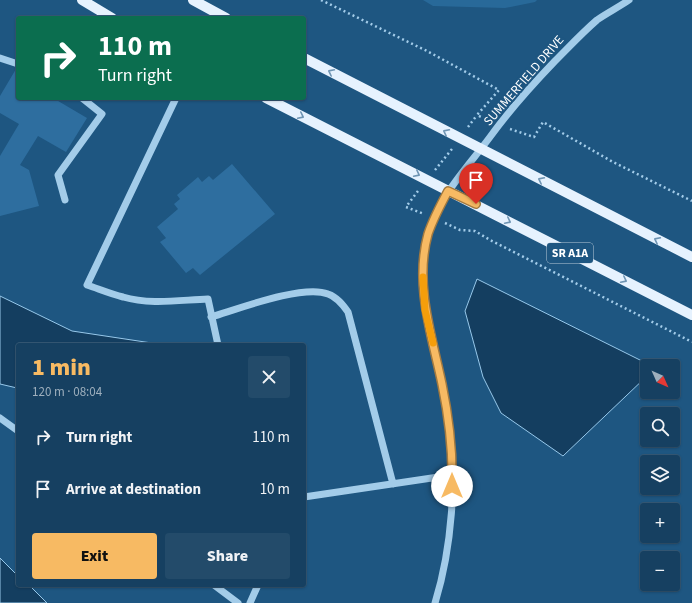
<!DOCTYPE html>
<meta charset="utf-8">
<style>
body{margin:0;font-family:"Source Sans 3",sans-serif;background:#234b6a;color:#f1f3f6;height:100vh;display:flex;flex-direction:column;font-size:15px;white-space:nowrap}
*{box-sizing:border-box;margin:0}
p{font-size:13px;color:#9eafbd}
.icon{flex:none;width:22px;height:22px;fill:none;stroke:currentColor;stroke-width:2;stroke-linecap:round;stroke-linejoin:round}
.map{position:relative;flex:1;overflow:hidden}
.details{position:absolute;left:16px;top:343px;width:290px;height:244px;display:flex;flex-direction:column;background:#164061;border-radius:4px;box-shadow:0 1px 3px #0004,0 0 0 1px #355976}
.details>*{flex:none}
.banner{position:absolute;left:16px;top:16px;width:290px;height:84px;border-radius:4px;box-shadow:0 1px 3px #0004,0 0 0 1px #355976;background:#0b6e4f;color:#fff;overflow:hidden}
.needle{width:26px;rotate:135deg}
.buttons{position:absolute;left:640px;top:359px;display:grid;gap:8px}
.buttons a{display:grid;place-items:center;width:40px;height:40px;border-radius:4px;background:#164061;box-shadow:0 1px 3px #0004,0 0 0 1px #355976;font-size:20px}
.pin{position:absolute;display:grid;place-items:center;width:34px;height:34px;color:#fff;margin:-41px -17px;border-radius:50% 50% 50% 0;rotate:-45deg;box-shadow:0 0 4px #0007}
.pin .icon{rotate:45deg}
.me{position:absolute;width:44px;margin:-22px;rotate:0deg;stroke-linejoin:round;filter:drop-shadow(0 0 3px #0008)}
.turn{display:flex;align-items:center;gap:14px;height:84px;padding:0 16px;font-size:18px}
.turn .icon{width:52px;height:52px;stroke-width:2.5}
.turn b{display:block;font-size:28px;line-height:34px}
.round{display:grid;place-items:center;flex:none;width:42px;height:42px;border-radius:4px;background:#234b6a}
.headline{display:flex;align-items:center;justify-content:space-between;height:68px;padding:0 16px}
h1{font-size:24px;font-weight:800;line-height:30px;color:#f7ba63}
.action{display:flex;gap:8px;margin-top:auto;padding:8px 16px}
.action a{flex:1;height:46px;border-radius:4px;background:#f7ba63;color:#111;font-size:16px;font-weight:800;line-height:46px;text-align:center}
.action a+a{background:#234b6a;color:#f1f3f6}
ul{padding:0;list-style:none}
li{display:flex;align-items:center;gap:12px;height:52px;padding:0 16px}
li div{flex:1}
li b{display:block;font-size:15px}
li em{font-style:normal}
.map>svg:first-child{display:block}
.green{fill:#286999}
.water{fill:#143e60;stroke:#97c8ea}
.building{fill:#2e6e9f}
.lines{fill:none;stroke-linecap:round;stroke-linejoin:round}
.path{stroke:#a3cce9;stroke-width:2.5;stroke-dasharray:2 3;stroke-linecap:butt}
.minor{stroke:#a3cce9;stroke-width:7}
.major{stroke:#e6f2fe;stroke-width:10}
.oneway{stroke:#6e94b3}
.route-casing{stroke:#a17940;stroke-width:10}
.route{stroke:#f7ba63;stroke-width:7}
.slow{stroke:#f59e0b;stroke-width:7}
.labels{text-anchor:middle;stroke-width:4;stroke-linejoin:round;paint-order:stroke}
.shield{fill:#1e5681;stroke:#bcccd9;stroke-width:1}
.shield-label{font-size:12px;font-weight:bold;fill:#fff}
.street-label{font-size:13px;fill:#fff;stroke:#1e5681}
</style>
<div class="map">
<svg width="692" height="603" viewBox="0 0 692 603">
<rect width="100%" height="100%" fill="#1e5681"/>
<!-- green -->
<path class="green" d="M423,0H537L535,2L505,8L433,6Z"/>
<!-- water -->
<path class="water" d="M477,279L644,362L647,376L563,456L501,413L483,377L465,311Z
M0,296L72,331L165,345H18V386L17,388L0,384Z
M0,558L18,576V585H29L47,603H0Z"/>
<!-- building -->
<path class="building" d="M16,69H18V98H53L87,118L66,152L38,136L20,165L29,170L39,206L0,216V156L19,124L0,113V96Z
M232,164L275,214L200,275L193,268L186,273L160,242L166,238L157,227L178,209L174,204L180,199L177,195L198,177L202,182L209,176L213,180Z"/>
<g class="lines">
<!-- path -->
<path class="path" d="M321,0L427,51L499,90L477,115L487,120
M468,127L477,115
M510,129L534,137L543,122L613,162L692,201
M435,170L452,149
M418,191L406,207L424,214
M445,223L460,230L475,231L490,240L692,342"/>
<!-- minor -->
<path class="minor" d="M0,58L18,64
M176,98L87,285C99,289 111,294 123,297C150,305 180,300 208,299L218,345
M65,200L58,175L102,114L82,98
M211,317C238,309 303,284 328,294C337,297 343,305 348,312L393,484
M0,418L18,431
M304,497L452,475
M214,585L238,603
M250,603L258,585
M435,603C452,548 457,479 449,422C440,361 411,297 428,235C438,197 467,168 490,137C510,109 532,85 555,61C569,47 582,33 597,20C607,13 619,7 629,0"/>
<!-- major -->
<path class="major" d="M82,0L112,18
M193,0L226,18
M304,58L692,257
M266,98L692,315"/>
</g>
<!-- one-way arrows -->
<defs><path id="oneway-chevron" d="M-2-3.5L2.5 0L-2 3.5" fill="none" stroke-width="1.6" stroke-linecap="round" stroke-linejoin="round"/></defs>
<g class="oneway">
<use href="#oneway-chevron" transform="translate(331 72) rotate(-153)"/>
<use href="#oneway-chevron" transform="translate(301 116) rotate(27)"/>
<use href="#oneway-chevron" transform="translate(446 132) rotate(-153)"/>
<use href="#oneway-chevron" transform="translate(417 174) rotate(27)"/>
<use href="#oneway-chevron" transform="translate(541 180) rotate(-153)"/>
<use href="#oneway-chevron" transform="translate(508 221) rotate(27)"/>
<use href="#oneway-chevron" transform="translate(657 240) rotate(-153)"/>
<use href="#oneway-chevron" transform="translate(624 280) rotate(27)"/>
</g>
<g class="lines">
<defs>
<path id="route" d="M452,486C453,451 449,418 442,384C432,336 414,284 428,234C433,219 441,204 448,191L476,204"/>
</defs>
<!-- route casing -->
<use href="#route" class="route-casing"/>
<!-- route -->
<use href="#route" class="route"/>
<!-- slow -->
<path class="slow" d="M423,277L425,310L433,343"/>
</g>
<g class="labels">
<!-- shield labels -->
<rect class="shield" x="547" y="243" width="46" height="20" rx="3"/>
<g class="shield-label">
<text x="570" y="257">SR A1A</text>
</g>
<!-- street labels -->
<g class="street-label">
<text transform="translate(523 80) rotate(-49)" y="5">SUMMERFIELD DRIVE</text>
</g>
</g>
</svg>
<div class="buttons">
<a><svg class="needle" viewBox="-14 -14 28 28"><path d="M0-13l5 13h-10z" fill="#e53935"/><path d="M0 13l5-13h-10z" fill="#9eafbd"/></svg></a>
<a><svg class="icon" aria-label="search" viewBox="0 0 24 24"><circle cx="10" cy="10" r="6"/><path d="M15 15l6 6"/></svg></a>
<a><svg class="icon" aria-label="layers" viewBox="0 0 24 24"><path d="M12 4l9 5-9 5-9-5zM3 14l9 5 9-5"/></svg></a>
<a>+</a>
<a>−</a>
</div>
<div class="pin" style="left:476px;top:204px;background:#d93025"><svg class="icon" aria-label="arrive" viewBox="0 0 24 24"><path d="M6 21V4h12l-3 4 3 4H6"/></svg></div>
<svg class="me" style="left:452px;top:486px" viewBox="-20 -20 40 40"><circle r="19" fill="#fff"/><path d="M0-13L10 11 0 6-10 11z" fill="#f7ba63"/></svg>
<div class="banner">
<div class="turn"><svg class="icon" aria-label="right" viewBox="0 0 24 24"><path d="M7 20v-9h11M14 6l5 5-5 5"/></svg><div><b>110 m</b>Turn right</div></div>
</div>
<section class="details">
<div class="headline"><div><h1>1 min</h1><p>120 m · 08:04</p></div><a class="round"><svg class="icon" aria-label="close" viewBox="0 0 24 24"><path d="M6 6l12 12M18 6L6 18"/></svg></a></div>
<ul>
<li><svg class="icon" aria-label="right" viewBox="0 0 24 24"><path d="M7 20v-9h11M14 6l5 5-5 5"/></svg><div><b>Turn right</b></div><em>110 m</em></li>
<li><svg class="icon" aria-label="arrive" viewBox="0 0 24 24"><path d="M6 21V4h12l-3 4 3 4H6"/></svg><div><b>Arrive at destination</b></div><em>10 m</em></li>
</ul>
<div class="action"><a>Exit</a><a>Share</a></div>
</section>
</div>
